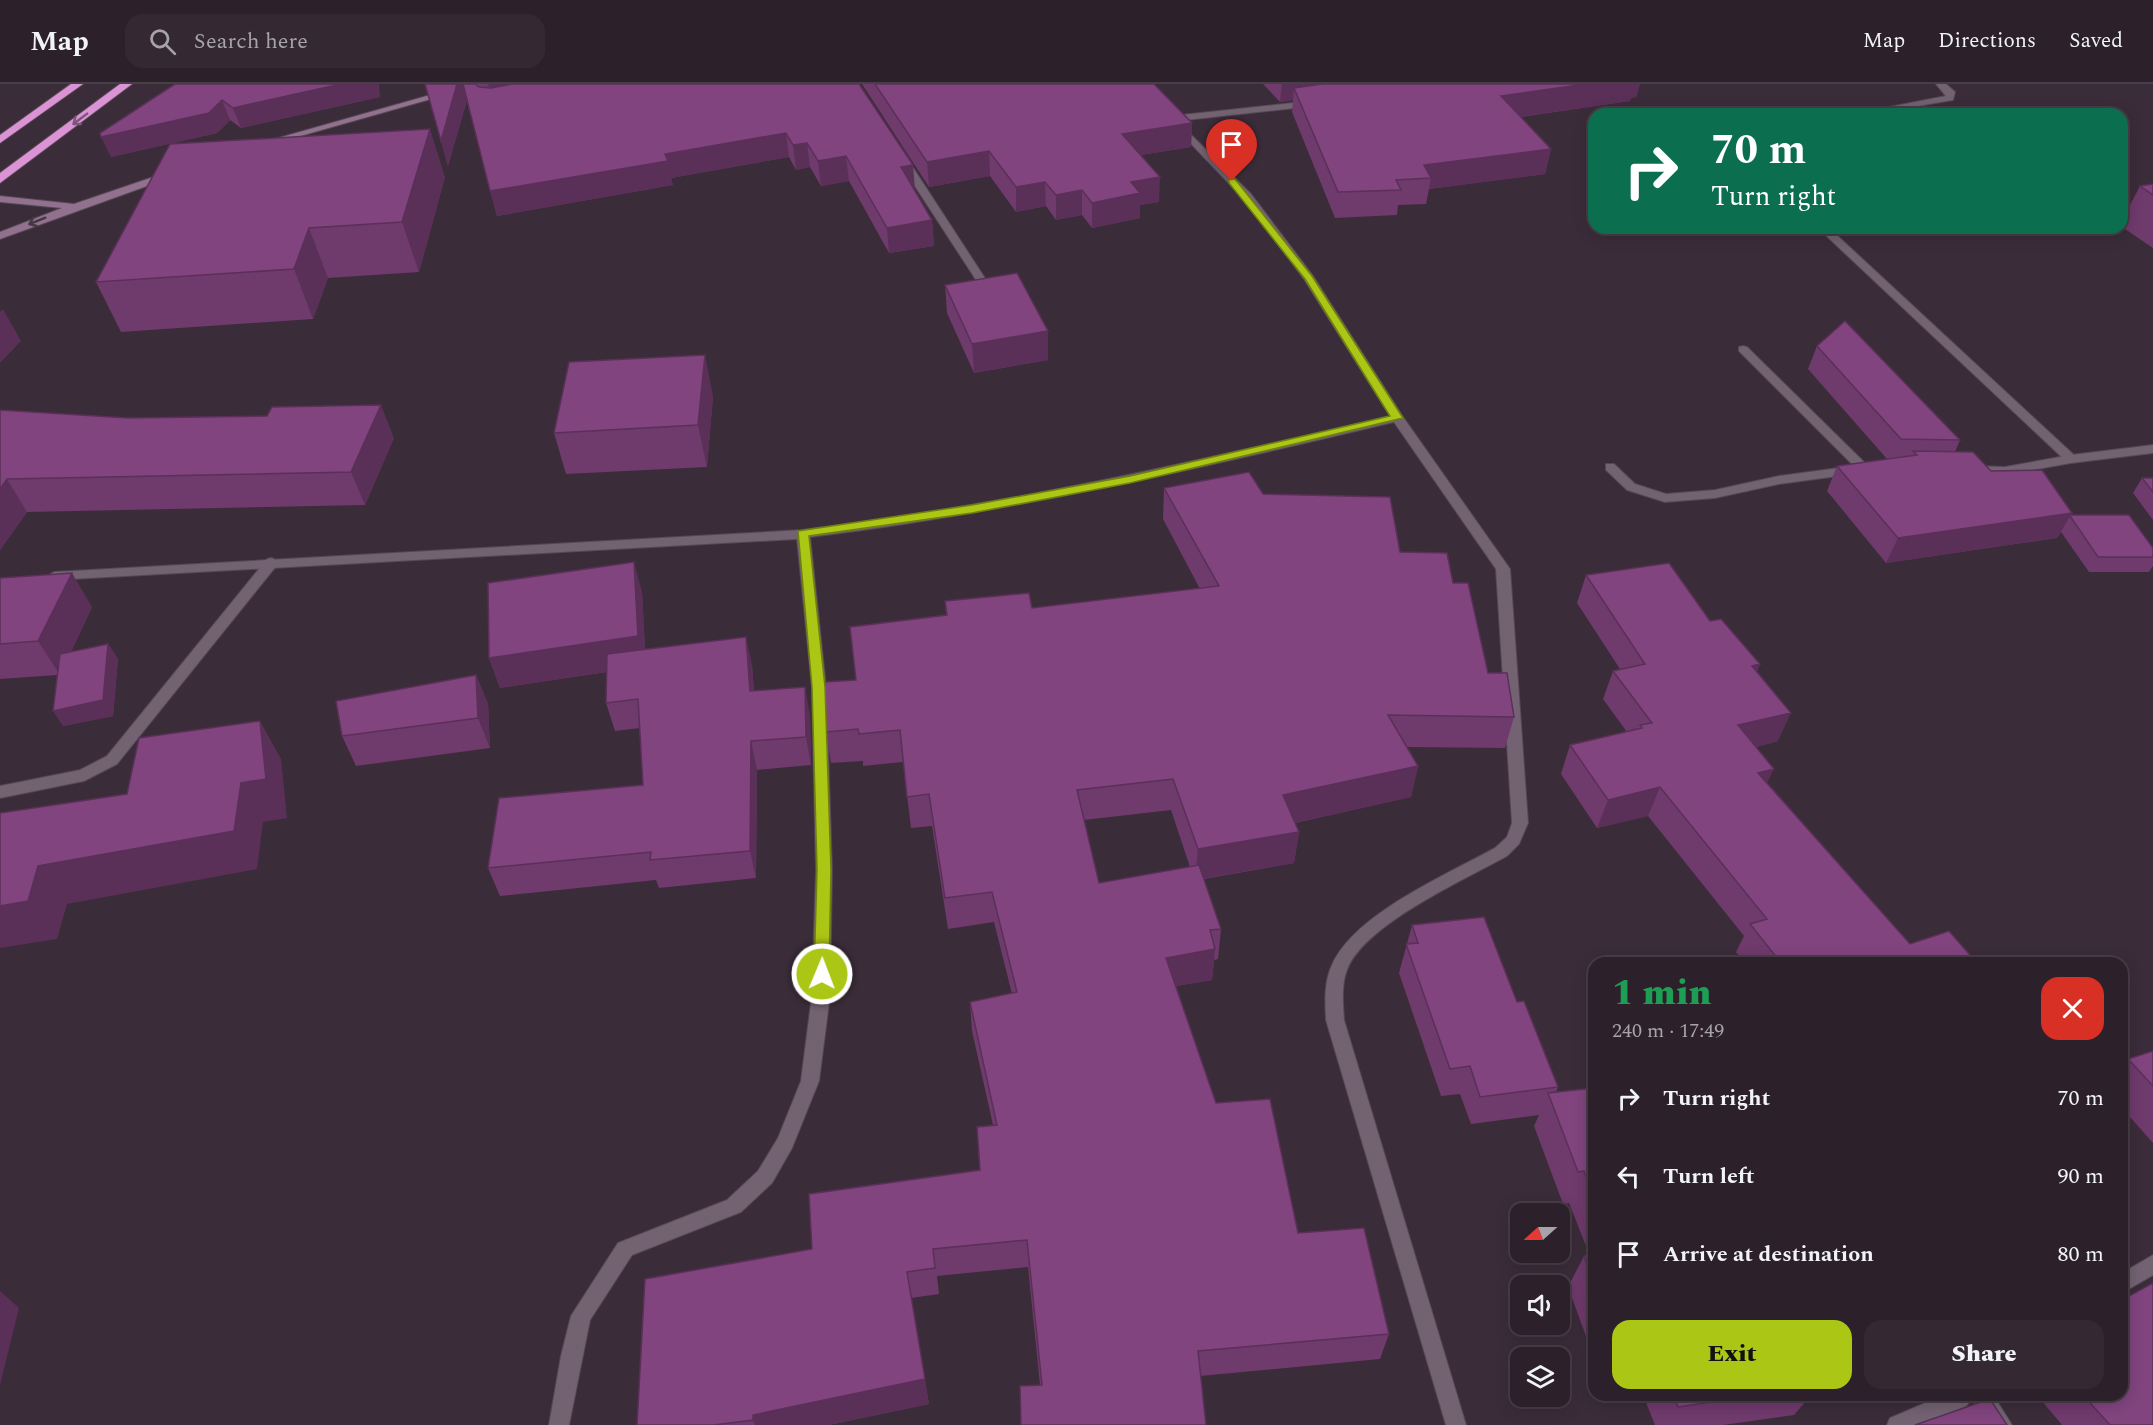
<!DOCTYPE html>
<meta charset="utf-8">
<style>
body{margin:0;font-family:Spectral,serif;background:#342933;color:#f1f3f6;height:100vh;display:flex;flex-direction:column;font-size:22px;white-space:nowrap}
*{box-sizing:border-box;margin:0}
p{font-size:20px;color:#a6a3a9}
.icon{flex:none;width:33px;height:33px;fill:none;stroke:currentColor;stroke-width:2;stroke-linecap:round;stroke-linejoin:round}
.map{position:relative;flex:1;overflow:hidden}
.panel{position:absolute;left:1588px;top:873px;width:540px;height:444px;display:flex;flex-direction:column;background:#2c212b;border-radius:18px;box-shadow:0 3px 15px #0003,0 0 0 2px #483e47}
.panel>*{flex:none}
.hud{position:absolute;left:1588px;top:24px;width:540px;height:126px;border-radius:18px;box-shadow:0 3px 15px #0003,0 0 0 2px #483e47;background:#0b6e4f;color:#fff;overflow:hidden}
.needle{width:39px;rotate:249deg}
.buttons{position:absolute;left:1510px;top:1119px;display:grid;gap:12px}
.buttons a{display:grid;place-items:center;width:60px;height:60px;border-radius:12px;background:#2c212b;box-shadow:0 3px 15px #0003,0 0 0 2px #483e47;font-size:30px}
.pin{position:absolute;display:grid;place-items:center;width:51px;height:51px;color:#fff;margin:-62px -26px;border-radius:50% 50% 50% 0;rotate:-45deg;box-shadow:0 0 6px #0007}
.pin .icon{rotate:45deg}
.me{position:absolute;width:66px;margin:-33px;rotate:1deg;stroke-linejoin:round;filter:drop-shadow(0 0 4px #0008)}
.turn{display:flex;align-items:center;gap:21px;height:126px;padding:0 24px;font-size:27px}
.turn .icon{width:78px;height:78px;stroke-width:2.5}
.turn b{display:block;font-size:42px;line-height:51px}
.round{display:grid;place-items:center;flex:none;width:63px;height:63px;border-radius:18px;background:#342933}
.overview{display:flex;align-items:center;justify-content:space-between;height:102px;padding:0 24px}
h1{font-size:36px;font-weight:800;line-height:45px;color:#1e9e55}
.primary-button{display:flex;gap:12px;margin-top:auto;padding:12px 24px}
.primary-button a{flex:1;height:69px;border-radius:18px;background:#abc614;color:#111;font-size:24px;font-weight:800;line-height:69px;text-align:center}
.primary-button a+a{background:#342933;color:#f1f3f6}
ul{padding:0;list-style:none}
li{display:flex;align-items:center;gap:18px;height:78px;padding:0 24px}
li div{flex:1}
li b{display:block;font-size:22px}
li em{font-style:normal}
header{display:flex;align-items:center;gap:36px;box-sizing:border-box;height:84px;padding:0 30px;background:#2c212b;border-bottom:2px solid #483e47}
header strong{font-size:28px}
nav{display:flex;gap:33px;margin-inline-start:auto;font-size:21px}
.search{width:420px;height:54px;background:#342933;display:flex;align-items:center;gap:15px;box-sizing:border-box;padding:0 21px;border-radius:18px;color:#a6a3a9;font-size:22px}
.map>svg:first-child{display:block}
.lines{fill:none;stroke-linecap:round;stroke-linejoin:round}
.lane-casing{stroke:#554854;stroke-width:2}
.street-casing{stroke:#554854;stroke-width:2}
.secondary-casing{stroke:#554854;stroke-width:2}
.highway-casing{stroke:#554854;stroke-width:2}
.lane{fill:#736271;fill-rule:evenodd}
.street{fill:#736271;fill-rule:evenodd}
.secondary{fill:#92718f;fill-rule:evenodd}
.highway{fill:#db93d6;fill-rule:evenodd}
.wall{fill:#6f3a6c;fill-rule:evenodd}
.shaded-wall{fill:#5a3058}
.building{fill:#81447e;stroke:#5a3058;stroke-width:1.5}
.oneway{stroke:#7c557a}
.oneway2{stroke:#473645}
.route{fill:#abc614;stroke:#6f810d;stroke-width:1.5}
</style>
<header>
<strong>Map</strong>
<div class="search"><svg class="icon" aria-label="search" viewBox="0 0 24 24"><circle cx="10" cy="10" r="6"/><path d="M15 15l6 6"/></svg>Search here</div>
<nav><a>Map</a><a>Directions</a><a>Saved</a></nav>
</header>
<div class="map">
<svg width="2153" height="1341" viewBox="0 0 2153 1341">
<rect width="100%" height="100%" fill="#3b2c39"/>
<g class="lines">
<defs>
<path id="lane" d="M1936,0H1946L1955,8L1953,16L1889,27L1884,24L1946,12Z
M1818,144H1829L2075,372V378H2067Z
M272,474L279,478L277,481L117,680L84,697L0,714V702L80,686L107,672L267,475Z"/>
<path id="street" d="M1311,17L1316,20L1314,22L1177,37L1251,110L1313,192L1403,333L1510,485L1528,739L1519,760L1507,772C1466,795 1363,841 1347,886C1341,901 1343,920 1344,936L1466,1341H1446L1326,936C1325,918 1324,898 1332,881C1354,830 1448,790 1495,764L1507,753L1512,739L1496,485L1394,338C1201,384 1007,429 810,453L826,603L832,786L830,911L819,997L792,1064L772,1099L741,1128L632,1171L590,1236L569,1341H549L561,1272L571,1232L618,1159L727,1116L758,1087L778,1054L801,997L812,911L816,786L812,603L797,455L54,496L47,492L54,488L802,446C1001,422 1195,378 1390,332L1304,195L1243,114L1174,42L1172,40L1176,37L1167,35L1172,32Z
M900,74L908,76L990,202L989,204L980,202L898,76Z
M1743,262L1747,263L1868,382V388L1779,400L1715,414L1665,418L1627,406L1606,386V380H1614L1635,400L1666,410L1715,406L1779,392L1854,382L1739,267V263Z
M2153,361V369L2071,379L2005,391L1972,390L1966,386L1972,382L2005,383L2071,371Z
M2153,1171V1191L2122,1209V1189Z
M1944,1311H1993L2012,1341H1989L1972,1315L1966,1322L1922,1341H1887L1890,1334Z"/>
<path id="secondary" d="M469,0H484L265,62L257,60Z
M168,88L172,89V93L0,155V148L62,124L0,118V112L74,120Z"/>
<path id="highway" d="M71,0H83L0,59V51Z
M120,0H132L0,99V89Z"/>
</defs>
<!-- lane casing -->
<use href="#lane" class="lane-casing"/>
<!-- street casing -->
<use href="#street" class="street-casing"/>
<!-- secondary casing -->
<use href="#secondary" class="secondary-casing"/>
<!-- highway casing -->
<use href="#highway" class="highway-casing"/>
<!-- lane -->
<use href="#lane" class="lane"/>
<!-- street -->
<use href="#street" class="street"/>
<!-- secondary -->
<use href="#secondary" class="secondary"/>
<!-- highway -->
<use href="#highway" class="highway"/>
</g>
<!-- wall -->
<path class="wall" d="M175,0L380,13L241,44L230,36L217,49L111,73Z
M425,0H859L914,106L932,136L934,162L889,169L849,97L821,102L810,83L796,86L789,73L671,94L673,101L497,132L467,16L448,82Z
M862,0H1154L1192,39L1191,63L1141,71L1159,118L1140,121V134L1092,144L1082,131L1056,136L1046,122L1016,128L990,92L929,103Z
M1263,0H1640L1636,13L1631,14L1630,17L1520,33L1551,65L1545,90L1429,105L1426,120L1398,121L1397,131L1335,134L1292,28L1293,16L1280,18Z
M445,93L419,188L328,194L313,235L121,248L96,198Z
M2153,100V164L2122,143V136L2140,102Z
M945,201L1048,276L974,289L947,229Z
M1817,262L1960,356L1955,368L2072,429L2070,431L2153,464V482L2149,488H2089L2061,448L2057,454L1886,479L1827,407L1837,382L1887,375L1808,285Z
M713,312L707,383L566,390L554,349Z
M0,326L394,354L365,421L27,428L0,466Z
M2142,394H2153V436L2133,409Z
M1164,404L1263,410L1400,468L1453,499L1488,589L1514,633L1505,664L1407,663L1418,682L1411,713L1295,739L1299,748L1294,779L1204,795L1221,845L1218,875L1214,876L1212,896L1176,902L1216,1019L1298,1149L1389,1250L1380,1275L1200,1292L1040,1301L1028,1183L937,1192L939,1210L911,1214L929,1320L829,1341H637L812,1165L980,1086L993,1041L972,947L970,918L1012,910L994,838L948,845L932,742L911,744L903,678L863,682V677L831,679L826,648L856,596L946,531L945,517L1032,524L1200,505L1163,435ZM1171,726L1190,783L1099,799L1084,736Z
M1586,491L1710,537L1760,580L1757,587L1778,657L1756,663L1767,699L1910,860L1977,879H1745L1736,868L1744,852L1648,732L1597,744L1561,690L1570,661L1627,648L1603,615L1613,587L1620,585L1577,519Z
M0,494L92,523L71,568L108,560L118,575L113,632L63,642L57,591L0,595Z
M642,508L645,565L752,581L754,606L810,631L811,681L757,686L756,794L659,804L656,796L500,812L488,784L643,701L640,644L615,647L606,619L607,588L500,604L489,574Z
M476,591L488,620L490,664L356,682L342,652Z
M1412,841L1517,918L1558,1003L1556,1008L1594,1004V1274L1568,1203L1584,1172H1590L1569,1119L1563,1120L1534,1042L1539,1031L1471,1040L1460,1010L1441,1012L1399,889Z
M2153,967V1059L2122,1024V981L2128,975Z
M1643,1311H1811L1794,1331L1723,1341H1655Z
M2037,1311H2122L2153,1341H2062Z"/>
<!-- shaded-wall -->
<path class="shaded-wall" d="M341,0H379L380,13L241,44L233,24Z
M426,0H463L467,14L448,82Z
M488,0H597L493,18Z
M1282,0H1412L1294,4L1293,16L1280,18Z
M1586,0H1640L1636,13L1631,14L1630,17L1496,36L1501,12Z
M222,16L230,36L217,49L111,73L101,53Z
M1192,39L1191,63L1121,74L1122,50Z
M430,45L445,93L419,188L402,138Z
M786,49L789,73L671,94L673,101L497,132L490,107L665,70Z
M807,59L810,83L796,86L793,61Z
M1551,65L1545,90L1429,105L1431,94L1424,81Z
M989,67L990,92L929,103L927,78Z
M846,72L849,97L821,102L818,77Z
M913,81L915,106L903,108L901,83Z
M1160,93L1159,118L1140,121V134L1092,144V119L1131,98Z
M1045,98L1046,122L1016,128V103Z
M1082,106V131L1056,136V111Z
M932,136L934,162L889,169L887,144Z
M309,144L328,194L313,235L294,185Z
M3,225L21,257L0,279V228Z
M1048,247V276L974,289L972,260Z
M705,271L713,312L707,383L698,341Z
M381,321L394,354L365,421L351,388Z
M7,395L27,428L0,466V405Z
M2072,429L2057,454L1886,479L1898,454Z
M634,478L642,508L646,582L500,604L489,574Z
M72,489L92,523L60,591L38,557Z
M746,553L752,581L756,635L750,607Z
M108,560L118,575L113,632L63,642L53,627Z
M1760,580L1747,609L1752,582Z
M476,591L488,620L490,664L478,634Z
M805,603L810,631L811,681L806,653Z
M1791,629L1778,657L1726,670L1738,641Z
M260,637L281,675L287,734L263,738L257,785L67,820L57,855L0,864V822L38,782L241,699Z
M751,657L757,686L756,794L750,767Z
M1418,682L1411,713L1279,742L1283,711Z
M1774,685L1760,713L1758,689Z
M1660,703L1648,732L1597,744L1608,716Z
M1299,748L1294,779L1195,796L1198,765Z
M1215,865L1212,896L1164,904L1166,874Z
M907,1188L929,1320L829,1341H755L753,1336V1331Z
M0,1207L19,1224L0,1301Z"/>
<!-- building -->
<path class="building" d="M175,0H341L233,24L222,16L209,29L101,53L100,49Z
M425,0H457L441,57Z
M463,0H475L479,3L491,4L512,0H859L913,81L901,83L932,136L887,144L846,72L818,77L807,59L793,61L786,49L665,70L668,77L490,107Z
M875,0H1154L1192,39L1122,50L1160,93L1131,98L1140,109L1092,119L1082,106L1056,111L1045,98L1016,103L989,67L927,78Z
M1322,0H1586L1501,12L1551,65L1424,81L1431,94L1396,96L1401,106L1338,108L1294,4Z
M430,45L402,138L309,144L294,185L96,198L170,60Z
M2153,100V111L2140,102Z
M1017,189L1048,247L972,260L945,201Z
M1845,237L1960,356L1901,355L1817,262Z
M705,271L698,341L554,349L569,278Z
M381,321L351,388L7,395L0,405V326L128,334L267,332L272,323Z
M1913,367L1973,368L1991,387L2042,386L2072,429L1898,454L1837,382L1917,371Z
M1249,388L1263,410L1390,413L1400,468L1447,469L1453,499H1468L1488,589H1507L1514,633L1388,631L1418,682L1283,711L1299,748L1198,765L1173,695L1077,706L1099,799L1199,781L1221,845L1210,846L1215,865L1166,874L1216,1019L1270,1015L1298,1149L1364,1144L1389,1250L1198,1267L1206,1341H1021L1020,1302L1042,1301L1027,1156L933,1165L935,1184L907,1188L925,1295L753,1331V1336L714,1341H637L645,1195L812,1165L809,1110L980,1086L977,1043L997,1041L970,918L1017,908L992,808L945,814L929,710L907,713L900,646L859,650L858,645L826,648L824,598L856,596L850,543L947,531L945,517L1029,509L1032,524L1219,502L1164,404Z
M2142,394H2153V408Z
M2070,431H2129L2153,464V473H2098L2070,432Z
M634,478L638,552L489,574L488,499Z
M1669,479L1710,537L1721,535L1760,580L1752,582L1791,629L1738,641L1774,685L1758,689L1910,860L1949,847L1977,879H1781L1750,840L1767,835L1660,703L1608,716L1570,661L1642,644L1640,641L1652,639L1613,587L1645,580L1586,491Z
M72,489L38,557L0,560V494Z
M746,553L750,607L805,603L806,653L751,657L750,767L650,776L651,768L488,784L499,714L643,701L638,615L606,619L607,570Z
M108,560L103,616L53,627L60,570Z
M476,591L478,634L342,652L336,617Z
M260,637L266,695L241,699L234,747L38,782L28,817L0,822V729L127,710L139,654Z
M1484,833L1517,918L1524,917L1558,1003L1480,1013L1470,982L1450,985L1406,860L1418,859L1412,841Z
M2153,967V1002L2128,975Z
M1594,1004V1113L1584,1087L1578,1088L1548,1009Z
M1594,1171V1200L1584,1172Z
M2153,1199V1341H2110L2083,1311H2122V1216Z
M1673,1311H1760L1678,1323Z
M1990,1315L2007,1341H1915Z"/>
<!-- one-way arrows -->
<defs><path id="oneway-shaft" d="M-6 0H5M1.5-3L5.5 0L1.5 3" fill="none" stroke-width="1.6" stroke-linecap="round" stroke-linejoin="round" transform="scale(1.5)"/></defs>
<use class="oneway" href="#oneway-shaft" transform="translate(80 35) rotate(143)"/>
<use class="oneway2" href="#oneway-shaft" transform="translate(37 137) rotate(158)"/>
<!-- route -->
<path class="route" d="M1229,95H1235L1312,192L1403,334L1130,399L972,429L809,452L825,603L831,786L829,890L822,897L816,895L814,890L817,786L812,603L798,447L972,421L1130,392L1390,332L1305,195L1229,99Z"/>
</svg>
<div class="buttons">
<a><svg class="needle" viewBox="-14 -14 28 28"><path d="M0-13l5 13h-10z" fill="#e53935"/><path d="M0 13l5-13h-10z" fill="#a6a3a9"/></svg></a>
<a><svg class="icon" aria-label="sound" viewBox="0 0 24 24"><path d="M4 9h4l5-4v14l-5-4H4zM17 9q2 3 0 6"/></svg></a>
<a><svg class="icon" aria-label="layers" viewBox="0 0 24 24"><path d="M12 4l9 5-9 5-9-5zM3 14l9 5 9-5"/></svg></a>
</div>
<div class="pin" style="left:1232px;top:97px;background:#d93025"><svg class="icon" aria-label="arrive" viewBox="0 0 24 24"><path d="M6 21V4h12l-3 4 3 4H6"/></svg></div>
<svg class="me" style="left:822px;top:890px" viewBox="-20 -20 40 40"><circle r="17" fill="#abc614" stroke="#fff" stroke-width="3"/><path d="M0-11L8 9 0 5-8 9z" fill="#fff"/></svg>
<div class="hud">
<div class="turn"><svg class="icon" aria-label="right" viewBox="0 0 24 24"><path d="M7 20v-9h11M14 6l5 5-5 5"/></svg><div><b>70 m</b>Turn right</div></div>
</div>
<section class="panel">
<div class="overview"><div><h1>1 min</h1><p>240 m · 17:49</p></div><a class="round" style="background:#d93025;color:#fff"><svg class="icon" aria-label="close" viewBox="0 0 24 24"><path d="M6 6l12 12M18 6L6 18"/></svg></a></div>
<ul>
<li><svg class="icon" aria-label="right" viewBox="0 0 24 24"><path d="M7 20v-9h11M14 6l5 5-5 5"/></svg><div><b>Turn right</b></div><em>70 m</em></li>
<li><svg class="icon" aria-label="left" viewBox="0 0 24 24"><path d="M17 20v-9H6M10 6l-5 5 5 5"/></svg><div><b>Turn left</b></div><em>90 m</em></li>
<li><svg class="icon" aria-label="arrive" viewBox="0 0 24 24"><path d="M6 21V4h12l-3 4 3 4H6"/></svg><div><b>Arrive at destination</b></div><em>80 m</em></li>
</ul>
<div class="primary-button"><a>Exit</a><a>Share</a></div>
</section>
</div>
